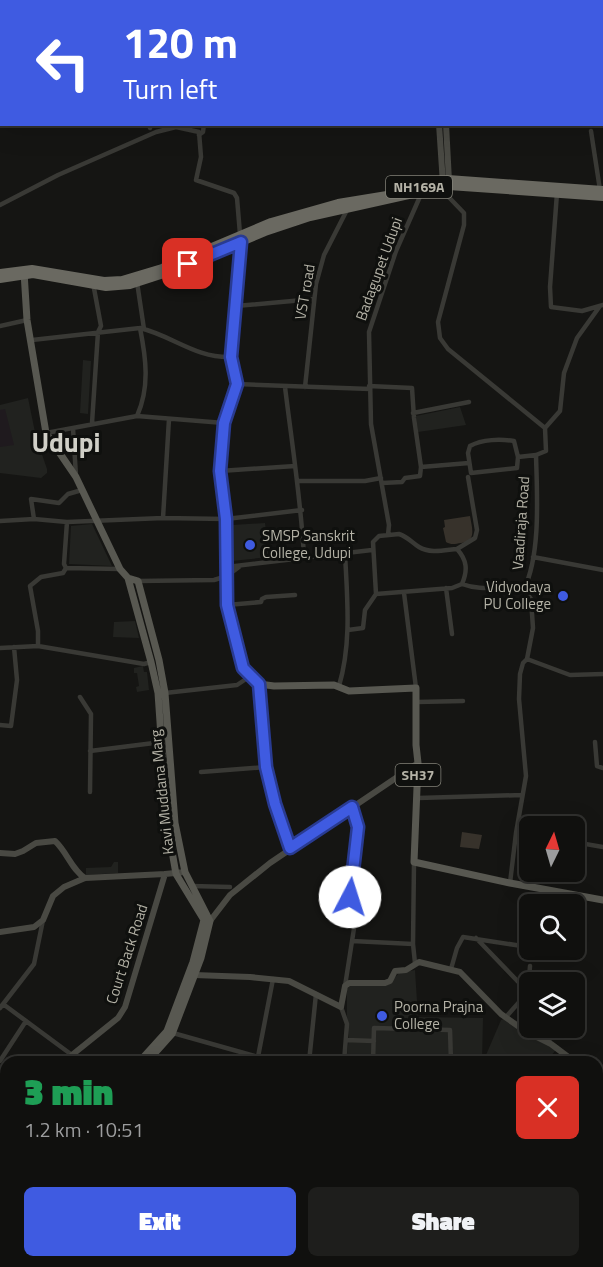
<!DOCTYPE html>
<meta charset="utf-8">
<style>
body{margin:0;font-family:"Titillium Web",sans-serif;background:#1e1e1c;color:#f1f3f6;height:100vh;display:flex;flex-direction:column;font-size:22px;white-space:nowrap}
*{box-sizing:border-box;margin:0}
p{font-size:20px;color:#9c9d9e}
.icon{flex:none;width:33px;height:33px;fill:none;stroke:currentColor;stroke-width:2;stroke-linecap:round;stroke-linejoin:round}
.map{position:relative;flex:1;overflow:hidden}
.side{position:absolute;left:0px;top:1056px;width:603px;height:212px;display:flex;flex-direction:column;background:#10100e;border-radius:18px 18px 0 0;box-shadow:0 6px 24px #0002,0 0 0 2px #30302e}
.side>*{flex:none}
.hud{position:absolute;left:0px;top:0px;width:603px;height:126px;box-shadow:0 6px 24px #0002,0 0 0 2px #30302e;background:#3f5be1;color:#fff;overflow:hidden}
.needle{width:39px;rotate:5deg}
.buttons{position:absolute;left:519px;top:816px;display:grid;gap:12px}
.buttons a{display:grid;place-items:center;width:66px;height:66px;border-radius:9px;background:#10100e;box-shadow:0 6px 24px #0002,0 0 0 2px #30302e;font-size:30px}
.pin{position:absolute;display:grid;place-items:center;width:51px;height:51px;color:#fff;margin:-26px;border-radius:12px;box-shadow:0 3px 9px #0006}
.me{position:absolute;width:66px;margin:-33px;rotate:5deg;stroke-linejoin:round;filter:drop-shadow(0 0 4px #0008)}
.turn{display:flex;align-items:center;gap:21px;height:126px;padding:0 24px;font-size:27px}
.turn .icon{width:78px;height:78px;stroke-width:2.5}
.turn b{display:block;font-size:42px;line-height:51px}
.round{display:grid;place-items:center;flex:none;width:63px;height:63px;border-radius:9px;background:#1e1e1c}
.headline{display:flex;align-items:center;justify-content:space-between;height:102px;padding:0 24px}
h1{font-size:36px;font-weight:800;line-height:45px;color:#1e9e55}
.cta{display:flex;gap:12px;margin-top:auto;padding:12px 24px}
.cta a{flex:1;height:69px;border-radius:9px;background:#3f5be1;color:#fff;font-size:24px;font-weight:800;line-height:69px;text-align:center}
.cta a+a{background:#1e1e1c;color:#f1f3f6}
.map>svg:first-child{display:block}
.built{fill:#21221f}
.green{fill:#1f1a1e}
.water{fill:#37322b}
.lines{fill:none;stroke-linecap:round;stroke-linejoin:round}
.street{stroke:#393935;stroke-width:4.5}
.secondary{stroke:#494943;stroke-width:6}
.primary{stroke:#585851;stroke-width:7}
.highway{stroke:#6a6961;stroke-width:8}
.route-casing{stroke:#293b92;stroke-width:15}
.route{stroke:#3f5be1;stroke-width:10}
.poi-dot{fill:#3f5be1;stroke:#0f100e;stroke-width:2}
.labels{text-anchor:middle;stroke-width:6;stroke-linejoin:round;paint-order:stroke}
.shield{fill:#0f100e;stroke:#828178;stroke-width:1.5}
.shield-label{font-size:14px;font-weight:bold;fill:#b4b2a6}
.street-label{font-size:15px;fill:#b4b2a6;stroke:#0f100e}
.poi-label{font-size:15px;fill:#b4b2a6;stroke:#0f100e;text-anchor:start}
.town-label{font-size:27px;font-weight:bold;fill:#d0cfc7;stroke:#0f100e}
</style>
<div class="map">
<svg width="603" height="1267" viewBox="0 0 603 1267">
<rect width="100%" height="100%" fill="#151513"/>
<!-- built -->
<path class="built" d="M83,360L91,361L88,414L80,413Z
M28,398L36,437L47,469V473L41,478L0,473V405Z
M460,407L466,425L418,432L416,416Z
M265,523L269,557L232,561L233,525Z
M92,524L112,566L69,564L71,526Z
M135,621L139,638L113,637L114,622Z
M143,666L144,672H147L149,690L137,692L136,687L139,686L137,673H134V668Z
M114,862H118V873L86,875V868L111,867Z
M415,970L418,1017L483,1018L482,1062H346L349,1037L347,1016V989L351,985H388L399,973Z
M508,1017L559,1046L546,1062H483L501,1020Z"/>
<!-- green -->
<path class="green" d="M5,409L14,445L0,447V410Z"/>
<!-- water -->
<path class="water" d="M470,516C472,528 477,541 461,543C455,544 451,545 446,542L443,528L445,527L444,520Z
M462,832L482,835L479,849L460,847Z"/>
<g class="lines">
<!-- street -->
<path class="street" d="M335,2V0
M520,2V0
M0,28L2,29
M149,124L150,128
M283,124L284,125
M591,131L600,190
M199,135L203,132L204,124
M440,188L464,213V225L438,322L440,338L448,349L545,428L546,451L536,455C537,494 541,554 524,589
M557,193L550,287L551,307L582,311L603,305
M0,205L58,175L156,132L176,127L199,132L201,157L196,180L234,193L237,198L240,234
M137,282L144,329
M236,306L314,299
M0,326L27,320
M32,340L140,328C173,336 195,358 231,357
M237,384L370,389
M369,386L412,388L414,418L421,467L469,463
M285,387C292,444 301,500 304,557
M305,387L316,284L324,255L348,208
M413,413L469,402
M137,416C150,387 146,358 140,328
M92,423L98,332L101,326L93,283
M73,428L76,476
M545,428L560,411L564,373L577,338L600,306
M46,433L137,416L224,423
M518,457L517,468L471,473L468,453L470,446C482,439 501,439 514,441L518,457L536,455
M220,471L295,466
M299,481H365L381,478
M382,483L402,482L405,478L420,476L421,467
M163,518L169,419
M34,519L31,499L59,503L68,494L82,490
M0,521L34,519L67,522L163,518L226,519L302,510
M399,534C408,537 411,542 419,547C430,554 445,550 457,549C467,560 468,570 462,584L452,588L376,594L373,542L379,536Z
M388,535L389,525L371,424L369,332L396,251L422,192
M457,549L475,538L477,530L468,477
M533,557L603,570
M227,567L372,550
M66,568L64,564L67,522
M138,581L214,580L227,576L239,567
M462,584C483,592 502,585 524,589
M446,588L452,634
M404,593L416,688
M227,605L261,602L262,599L266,597L295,595
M348,630L363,628L365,610L376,594
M38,646V631L30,586L41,577L63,573L66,568L120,569
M0,648L38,646L144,664L151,662
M527,659L570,675L603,674
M259,684L266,767L275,804L290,848
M339,686C352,642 347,597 345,553
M165,693L237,685L249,677
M80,697L91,714L90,792
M417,702L463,701
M0,725L11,726L17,680L14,647
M595,742L597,766L603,768
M90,751L162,742
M201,772L266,767
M418,798L521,795
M516,833H530
M574,842L603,847
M414,862L413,944L415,963
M510,883L516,833L526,776L519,699L520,674L523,663L527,659L533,628L531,599L524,589
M192,886L230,887
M562,904L563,893
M476,938L528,992L506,1017
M352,941L413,944
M572,950L574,959
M451,969L457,948L463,937L522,946
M345,986L355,922L348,917L358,827L352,807
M574,988L576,984
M528,992L530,966
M3,1004L72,1055L63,1062
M341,1007L347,1024L344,1062
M0,1008L34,964L43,920
M173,1033L258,1057
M346,1040L374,1041
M548,1043L555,1028
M0,1061L26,1021
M257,1062L273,979
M309,1062L316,994
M373,1062L374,1028L450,1030L451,1062
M0,1121L6,1114
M597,1214H603
M132,1262L179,1267
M252,1267L269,1262
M323,1267V1262"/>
<!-- secondary -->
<path class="secondary" d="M436,0V2
M442,0V2
M439,124L443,184
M446,124L449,181
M0,853L15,854L23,851L36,843L55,841C67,852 72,870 85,878
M207,921H210L230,895L270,863L418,763
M0,932L34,927L43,920L53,896L64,887L85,878L165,874L185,872
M194,975L250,977L289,981L341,1007L345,986L349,983H385L390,981L395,971L406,970L419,962L460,972L501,1014L525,1031L551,1044L575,1062
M75,1062L72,1055L118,1018L125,1007L165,874
M597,1075L603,1077
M82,1267L83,1262"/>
<!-- primary -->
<path class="primary" d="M241,242L231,357L237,384L224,423L220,471L226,519L227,605L243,668L259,684L274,686L334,685L349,691L416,688V745L418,763L414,862L510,883L603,900
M24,272L27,320L46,433L76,477L120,569L128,578L151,662L158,693L167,823L176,874L204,920L193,962L167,1031L139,1062
M128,578L138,581L159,660L165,693L175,823L185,872L210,921L201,958L172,1034L147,1062
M0,1206L6,1200
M0,1214L6,1208"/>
<!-- highway -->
<path class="highway" d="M0,273L32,269L104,281L122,280L162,268L271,222L338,203L387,195L448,179L603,190
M0,279L33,274L106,287L130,285L170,272L265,232L310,217L449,186L603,197"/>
</g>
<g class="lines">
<defs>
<path id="route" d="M188,264L241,242L231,357L237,384L224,423L220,471L226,519L227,605L243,668L259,684L266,767L275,804L290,848L352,807L358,827L350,897"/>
</defs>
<!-- route casing -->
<use href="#route" class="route-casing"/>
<!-- route -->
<use href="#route" class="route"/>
</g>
<!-- markers -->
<g class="poi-dot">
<circle cx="250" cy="545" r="6"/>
<circle cx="563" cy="596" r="6"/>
<circle cx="382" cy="1016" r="6"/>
</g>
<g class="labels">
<!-- shield labels -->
<g class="shield">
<rect x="386" y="176" width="66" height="22" rx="4.5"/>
<rect x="395.5" y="764" width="45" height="22" rx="4.5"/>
</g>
<g class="shield-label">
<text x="419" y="192">NH169A</text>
<text x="418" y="780">SH37</text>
</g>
<!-- street labels -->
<g class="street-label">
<text transform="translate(379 269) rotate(-70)" y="5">Badagupet Udupi</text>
<text transform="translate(305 292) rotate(-80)" y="5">VST road</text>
<text transform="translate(521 523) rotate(-86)" y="5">Vaadiraja Road</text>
<text transform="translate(162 792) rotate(-96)" y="5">Kavi Muddana Marg</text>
<text transform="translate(127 954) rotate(-72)" y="5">Court Back Road</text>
</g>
<!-- poi labels -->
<g class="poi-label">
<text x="262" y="541">SMSP Sanskrit<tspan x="262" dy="17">College, Udupi</tspan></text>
<text x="551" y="592" text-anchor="end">Vidyodaya<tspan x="551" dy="17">PU College</tspan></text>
<text x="394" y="1012">Poorna Prajna<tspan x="394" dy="17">College</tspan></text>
</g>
<!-- town labels -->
<g class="town-label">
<text x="66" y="452">Udupi</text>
</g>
</g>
</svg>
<div class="buttons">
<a><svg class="needle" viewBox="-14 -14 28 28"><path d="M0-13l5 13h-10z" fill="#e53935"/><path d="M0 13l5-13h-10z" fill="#9c9d9e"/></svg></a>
<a><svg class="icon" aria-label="search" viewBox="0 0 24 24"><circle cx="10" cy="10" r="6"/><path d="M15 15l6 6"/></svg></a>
<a><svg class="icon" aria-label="layers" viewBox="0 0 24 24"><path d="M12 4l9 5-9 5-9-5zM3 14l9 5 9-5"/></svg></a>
</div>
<div class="pin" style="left:188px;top:264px;background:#d93025"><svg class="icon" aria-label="arrive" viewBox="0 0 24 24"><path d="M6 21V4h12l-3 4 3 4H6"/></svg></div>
<svg class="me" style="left:350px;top:897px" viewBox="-20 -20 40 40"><circle r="19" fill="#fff"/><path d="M0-13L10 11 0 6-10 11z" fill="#3f5be1"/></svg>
<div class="hud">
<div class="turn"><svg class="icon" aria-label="left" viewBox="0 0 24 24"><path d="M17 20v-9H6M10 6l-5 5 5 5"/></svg><div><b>120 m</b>Turn left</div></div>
</div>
<section class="side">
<div class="headline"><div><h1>3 min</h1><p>1.2 km · 10:51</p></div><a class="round" style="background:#d93025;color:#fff"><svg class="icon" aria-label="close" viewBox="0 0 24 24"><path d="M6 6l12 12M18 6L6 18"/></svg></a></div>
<div class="cta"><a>Exit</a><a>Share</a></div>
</section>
</div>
